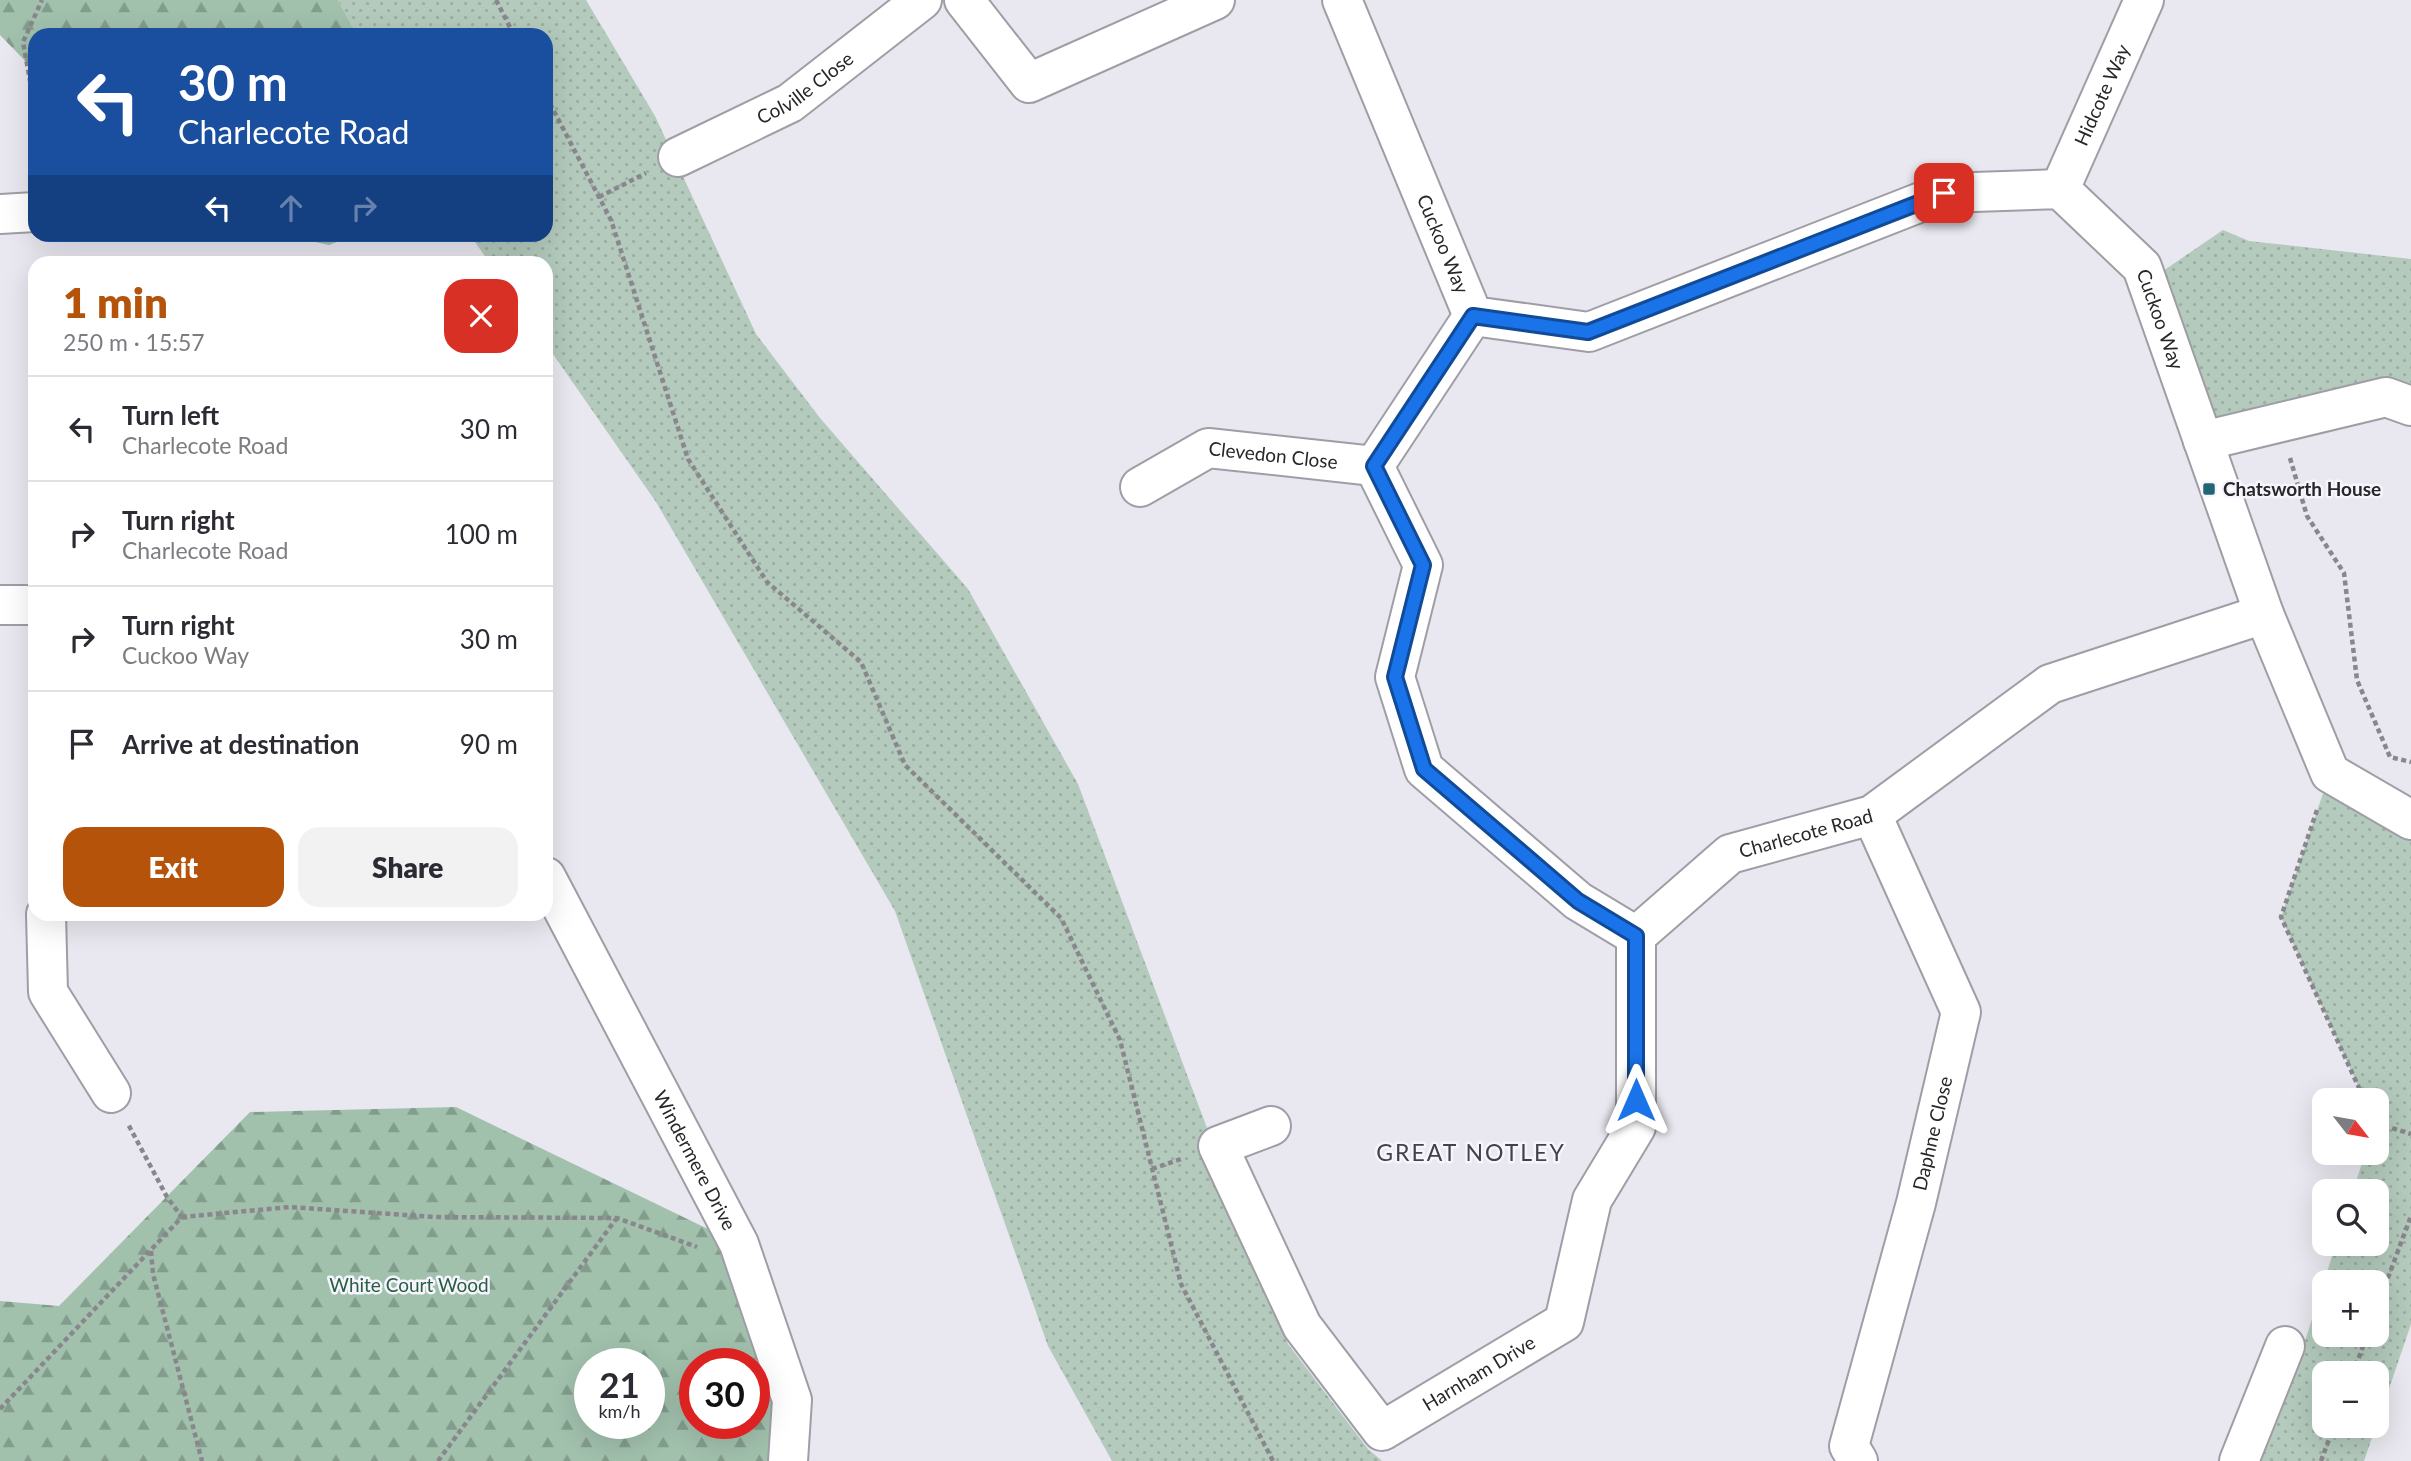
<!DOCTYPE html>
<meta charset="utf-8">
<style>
body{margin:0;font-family:Lato,sans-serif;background:#f2f2f3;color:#2b2b33;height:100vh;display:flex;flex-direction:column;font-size:26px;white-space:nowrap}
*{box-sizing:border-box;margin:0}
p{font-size:23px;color:#7c7c81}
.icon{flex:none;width:38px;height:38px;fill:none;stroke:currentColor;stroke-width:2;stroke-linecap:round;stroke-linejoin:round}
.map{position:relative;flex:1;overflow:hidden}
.sheet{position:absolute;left:28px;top:256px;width:525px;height:665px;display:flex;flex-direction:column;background:#fff;border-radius:21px;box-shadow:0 7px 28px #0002}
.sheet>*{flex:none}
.top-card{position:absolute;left:28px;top:28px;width:525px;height:214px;border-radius:21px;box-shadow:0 7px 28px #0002;background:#1a4fa0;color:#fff;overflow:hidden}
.needle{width:46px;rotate:121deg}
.fabs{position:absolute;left:2312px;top:1088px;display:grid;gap:14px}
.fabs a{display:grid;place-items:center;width:77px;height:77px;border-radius:14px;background:#fff;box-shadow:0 7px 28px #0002;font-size:35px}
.speed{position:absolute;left:574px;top:1348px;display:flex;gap:14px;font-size:35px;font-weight:700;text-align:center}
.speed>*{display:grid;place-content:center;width:91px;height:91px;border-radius:50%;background:#fff;box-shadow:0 7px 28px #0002;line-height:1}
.speed small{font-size:18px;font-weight:400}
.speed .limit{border:10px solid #d22;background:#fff;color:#111}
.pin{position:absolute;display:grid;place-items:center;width:60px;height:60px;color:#fff;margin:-30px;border-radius:14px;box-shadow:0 4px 10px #0006}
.me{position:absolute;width:77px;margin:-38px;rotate:0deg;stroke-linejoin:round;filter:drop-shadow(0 0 5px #0008)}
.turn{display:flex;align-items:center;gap:24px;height:147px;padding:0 35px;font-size:32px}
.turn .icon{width:91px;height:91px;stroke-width:2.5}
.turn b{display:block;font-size:49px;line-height:60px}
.lanes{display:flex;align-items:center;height:66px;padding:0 35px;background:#0003;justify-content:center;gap:35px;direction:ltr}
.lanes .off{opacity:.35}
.round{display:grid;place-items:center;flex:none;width:74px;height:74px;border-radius:21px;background:#f2f2f3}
.headline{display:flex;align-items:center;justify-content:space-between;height:119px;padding:0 35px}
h1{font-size:42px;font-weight:800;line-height:52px;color:#b45309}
.action{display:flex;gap:14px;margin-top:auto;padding:14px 35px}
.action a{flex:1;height:80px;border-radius:21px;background:#b45309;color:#fff;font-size:28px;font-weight:800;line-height:80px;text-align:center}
.action a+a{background:#f2f2f3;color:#2b2b33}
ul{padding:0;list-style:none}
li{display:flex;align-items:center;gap:21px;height:105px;padding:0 35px;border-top:2px solid #e1e1e2}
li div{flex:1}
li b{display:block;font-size:26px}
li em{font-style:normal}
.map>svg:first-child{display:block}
.grass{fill:url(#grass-dots);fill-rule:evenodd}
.forest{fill:url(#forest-firs);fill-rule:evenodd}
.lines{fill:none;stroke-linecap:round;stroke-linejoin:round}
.minor-casing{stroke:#9f9da5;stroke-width:42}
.tertiary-casing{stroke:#9f9da5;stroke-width:42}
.path{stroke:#89878d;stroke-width:4.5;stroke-dasharray:5 3.5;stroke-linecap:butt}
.minor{stroke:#fff;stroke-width:38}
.tertiary{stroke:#fff;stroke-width:38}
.route-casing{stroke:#114b97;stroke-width:18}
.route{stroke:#1a73e8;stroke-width:12}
.poi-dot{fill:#226577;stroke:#f6f5fd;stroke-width:2.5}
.labels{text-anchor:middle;stroke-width:5;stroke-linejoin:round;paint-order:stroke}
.street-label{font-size:19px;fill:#272629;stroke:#f6f5fd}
.poi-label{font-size:19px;font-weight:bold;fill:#272629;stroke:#f6f5fd;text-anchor:start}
.park-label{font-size:19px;fill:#295e42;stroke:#f6f5fd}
.quarter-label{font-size:23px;letter-spacing:2px;fill:#434248;stroke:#f6f5fd}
</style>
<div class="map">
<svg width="2411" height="1461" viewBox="0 0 2411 1461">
<defs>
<pattern id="grass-dots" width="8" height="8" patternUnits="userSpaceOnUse" patternTransform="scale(1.75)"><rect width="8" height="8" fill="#b3cabc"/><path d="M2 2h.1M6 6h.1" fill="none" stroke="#9aada2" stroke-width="1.8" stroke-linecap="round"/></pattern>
<pattern id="forest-firs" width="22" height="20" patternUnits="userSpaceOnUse" patternTransform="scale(1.75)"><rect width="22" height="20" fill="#a1c1ad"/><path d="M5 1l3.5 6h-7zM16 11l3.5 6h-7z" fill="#839d8d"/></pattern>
</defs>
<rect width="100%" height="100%" fill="#e9e7ef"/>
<!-- grass -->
<path class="grass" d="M338,0H586L655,116L756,334L820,418L968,589L1078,784L1288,1344L1368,1449L1382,1461H1112L1048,1346L895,911L656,502L546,344V262H489L470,235L546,234V35H357Z
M2223,230L2249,241L2411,259V394L2212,422L2160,273Z
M2330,773L2411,820V1324L2377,1424L2376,1374H2324V1426H2376L2364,1461H2258L2304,1344L2336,1244H2376V1192H2353L2365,1153H2376V1101H2365L2281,917ZM2324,1283H2376V1335H2324Z"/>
<!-- forest -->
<path class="forest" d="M0,0H338L357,35H35V71L0,35Z
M283,235L355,234V235L329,245Z
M456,1107L739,1244L788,1461H0V1301L59,1306L250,1112ZM590,1363H649V1423H590ZM695,1363H754V1423H695Z"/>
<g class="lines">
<defs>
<g id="minor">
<path d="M964,0L1029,83L1215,0"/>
<path id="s1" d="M678,157L790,103L922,0"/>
<path id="s2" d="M2060,189L2144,0"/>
<path d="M0,214L35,212"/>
<path id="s3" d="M1473,316L1374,466L1423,565L1395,677L1424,769L1578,901L1636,936L1730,854L1872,815L2050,684L2264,614"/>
<path d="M2203,441L2386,397L2411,406"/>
<path id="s4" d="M1140,487L1208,448L1374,466"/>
<path d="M0,605H35"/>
<path id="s5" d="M546,877L739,1244L792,1400L788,1461"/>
<path d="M46,914L48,992L111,1093"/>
<path id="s6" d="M1271,1126L1218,1146L1302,1326L1382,1431L1564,1322L1592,1200L1636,1127V936"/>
<path id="s7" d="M1858,1461L1849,1446L1916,1203L1961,1012L1872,815"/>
<path d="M2239,1461L2285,1346"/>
</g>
<g id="tertiary">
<path id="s8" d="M1342,0L1473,316L1589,332L1944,193L2060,189L2142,267L2264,614L2330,773L2411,820"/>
</g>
</defs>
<!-- minor casing -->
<use href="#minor" class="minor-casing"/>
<!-- tertiary casing -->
<use href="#tertiary" class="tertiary-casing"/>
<!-- path -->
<path class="path" d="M496,0L514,35
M546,96L611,220L688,459L767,582L861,662L905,765L1061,918L1120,1040L1181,1284L1273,1461
M35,108L23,42L42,0
M599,197L646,173
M2290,458L2307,516L2344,573L2357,680L2390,757L2411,762
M2317,810L2281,917L2365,1101
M2376,1123L2411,1134
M1152,1169L1184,1158
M182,1217L290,1207L434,1217L617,1218L697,1247
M151,1251L153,1274L202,1461
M2376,1310L2411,1216
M2353,1374L2367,1335
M0,1409L182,1217L167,1197L128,1124
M438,1461L616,1219
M2321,1461L2334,1426"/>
<!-- minor -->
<use href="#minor" class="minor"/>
<!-- tertiary -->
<use href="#tertiary" class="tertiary"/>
</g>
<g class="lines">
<defs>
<path id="route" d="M1636,1100V936L1578,901L1424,769L1395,677L1423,565L1374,466L1473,316L1588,332L1944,193"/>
</defs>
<!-- route casing -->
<use href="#route" class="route-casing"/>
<!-- route -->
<use href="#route" class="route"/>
</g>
<!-- markers -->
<rect class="poi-dot" x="2202" y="482" width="14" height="14" rx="3.5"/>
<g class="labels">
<!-- street labels -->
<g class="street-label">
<text dy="7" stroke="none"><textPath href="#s1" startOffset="145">Colville Close</textPath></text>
<text dy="7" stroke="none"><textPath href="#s2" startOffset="103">Hidcote Way</textPath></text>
<text dy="7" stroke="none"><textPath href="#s8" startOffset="264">Cuckoo Way</textPath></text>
<text dy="7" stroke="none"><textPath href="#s8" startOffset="1125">Cuckoo Way</textPath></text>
<text dy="7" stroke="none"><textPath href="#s4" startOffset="144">Clevedon Close</textPath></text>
<text dy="7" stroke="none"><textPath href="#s3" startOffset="976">Charlecote Road</textPath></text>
<text dy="7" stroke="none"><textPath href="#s7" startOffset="341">Daphne Close</textPath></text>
<text dy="7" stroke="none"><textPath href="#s5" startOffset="320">Windermere Drive</textPath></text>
<text dy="7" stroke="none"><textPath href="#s6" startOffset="500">Harnham Drive</textPath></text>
</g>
<!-- poi labels -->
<g class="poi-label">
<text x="2223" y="496">Chatsworth House</text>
</g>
<!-- park labels -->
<g class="park-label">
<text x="409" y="1292">White Court Wood</text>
</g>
<!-- quarter labels -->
<g class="quarter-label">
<text x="1471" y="1161">GREAT NOTLEY</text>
</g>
</g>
</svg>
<div class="fabs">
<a><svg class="needle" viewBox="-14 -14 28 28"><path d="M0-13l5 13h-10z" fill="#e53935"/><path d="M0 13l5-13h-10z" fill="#7c7c81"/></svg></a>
<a><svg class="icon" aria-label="search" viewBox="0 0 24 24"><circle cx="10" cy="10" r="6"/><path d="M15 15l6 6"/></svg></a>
<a>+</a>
<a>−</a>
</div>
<div class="speed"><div>21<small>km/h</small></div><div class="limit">30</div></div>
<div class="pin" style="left:1944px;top:193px;background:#d93025"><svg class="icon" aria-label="arrive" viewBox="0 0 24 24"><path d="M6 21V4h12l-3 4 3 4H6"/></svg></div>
<svg class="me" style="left:1636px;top:1100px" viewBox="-20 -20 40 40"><path d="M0-17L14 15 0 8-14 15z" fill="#1a73e8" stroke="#fff" stroke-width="4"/></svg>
<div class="top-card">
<div class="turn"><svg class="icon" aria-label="left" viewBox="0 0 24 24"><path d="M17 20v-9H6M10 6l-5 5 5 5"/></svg><div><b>30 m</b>Charlecote Road</div></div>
<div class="lanes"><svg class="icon" aria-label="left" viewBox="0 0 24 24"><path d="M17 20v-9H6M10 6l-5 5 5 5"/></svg><svg class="icon off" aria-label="ahead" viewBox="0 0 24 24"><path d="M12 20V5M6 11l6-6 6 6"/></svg><svg class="icon off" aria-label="right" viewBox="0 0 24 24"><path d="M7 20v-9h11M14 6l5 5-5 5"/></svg></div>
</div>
<section class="sheet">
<div class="headline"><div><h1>1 min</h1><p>250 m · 15:57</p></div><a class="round" style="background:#d93025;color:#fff"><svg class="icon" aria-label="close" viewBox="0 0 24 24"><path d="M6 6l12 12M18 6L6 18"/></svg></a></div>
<ul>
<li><svg class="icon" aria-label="left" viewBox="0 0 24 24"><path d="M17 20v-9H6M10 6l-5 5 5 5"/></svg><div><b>Turn left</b><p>Charlecote Road</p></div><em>30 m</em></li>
<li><svg class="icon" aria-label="right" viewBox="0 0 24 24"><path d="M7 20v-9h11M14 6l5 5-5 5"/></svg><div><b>Turn right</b><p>Charlecote Road</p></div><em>100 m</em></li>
<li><svg class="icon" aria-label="right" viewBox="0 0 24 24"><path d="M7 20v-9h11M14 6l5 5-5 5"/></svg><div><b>Turn right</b><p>Cuckoo Way</p></div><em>30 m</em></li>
<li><svg class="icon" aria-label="arrive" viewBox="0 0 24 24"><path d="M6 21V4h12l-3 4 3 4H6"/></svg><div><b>Arrive at destination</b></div><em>90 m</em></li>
</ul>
<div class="action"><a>Exit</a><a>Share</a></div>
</section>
</div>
